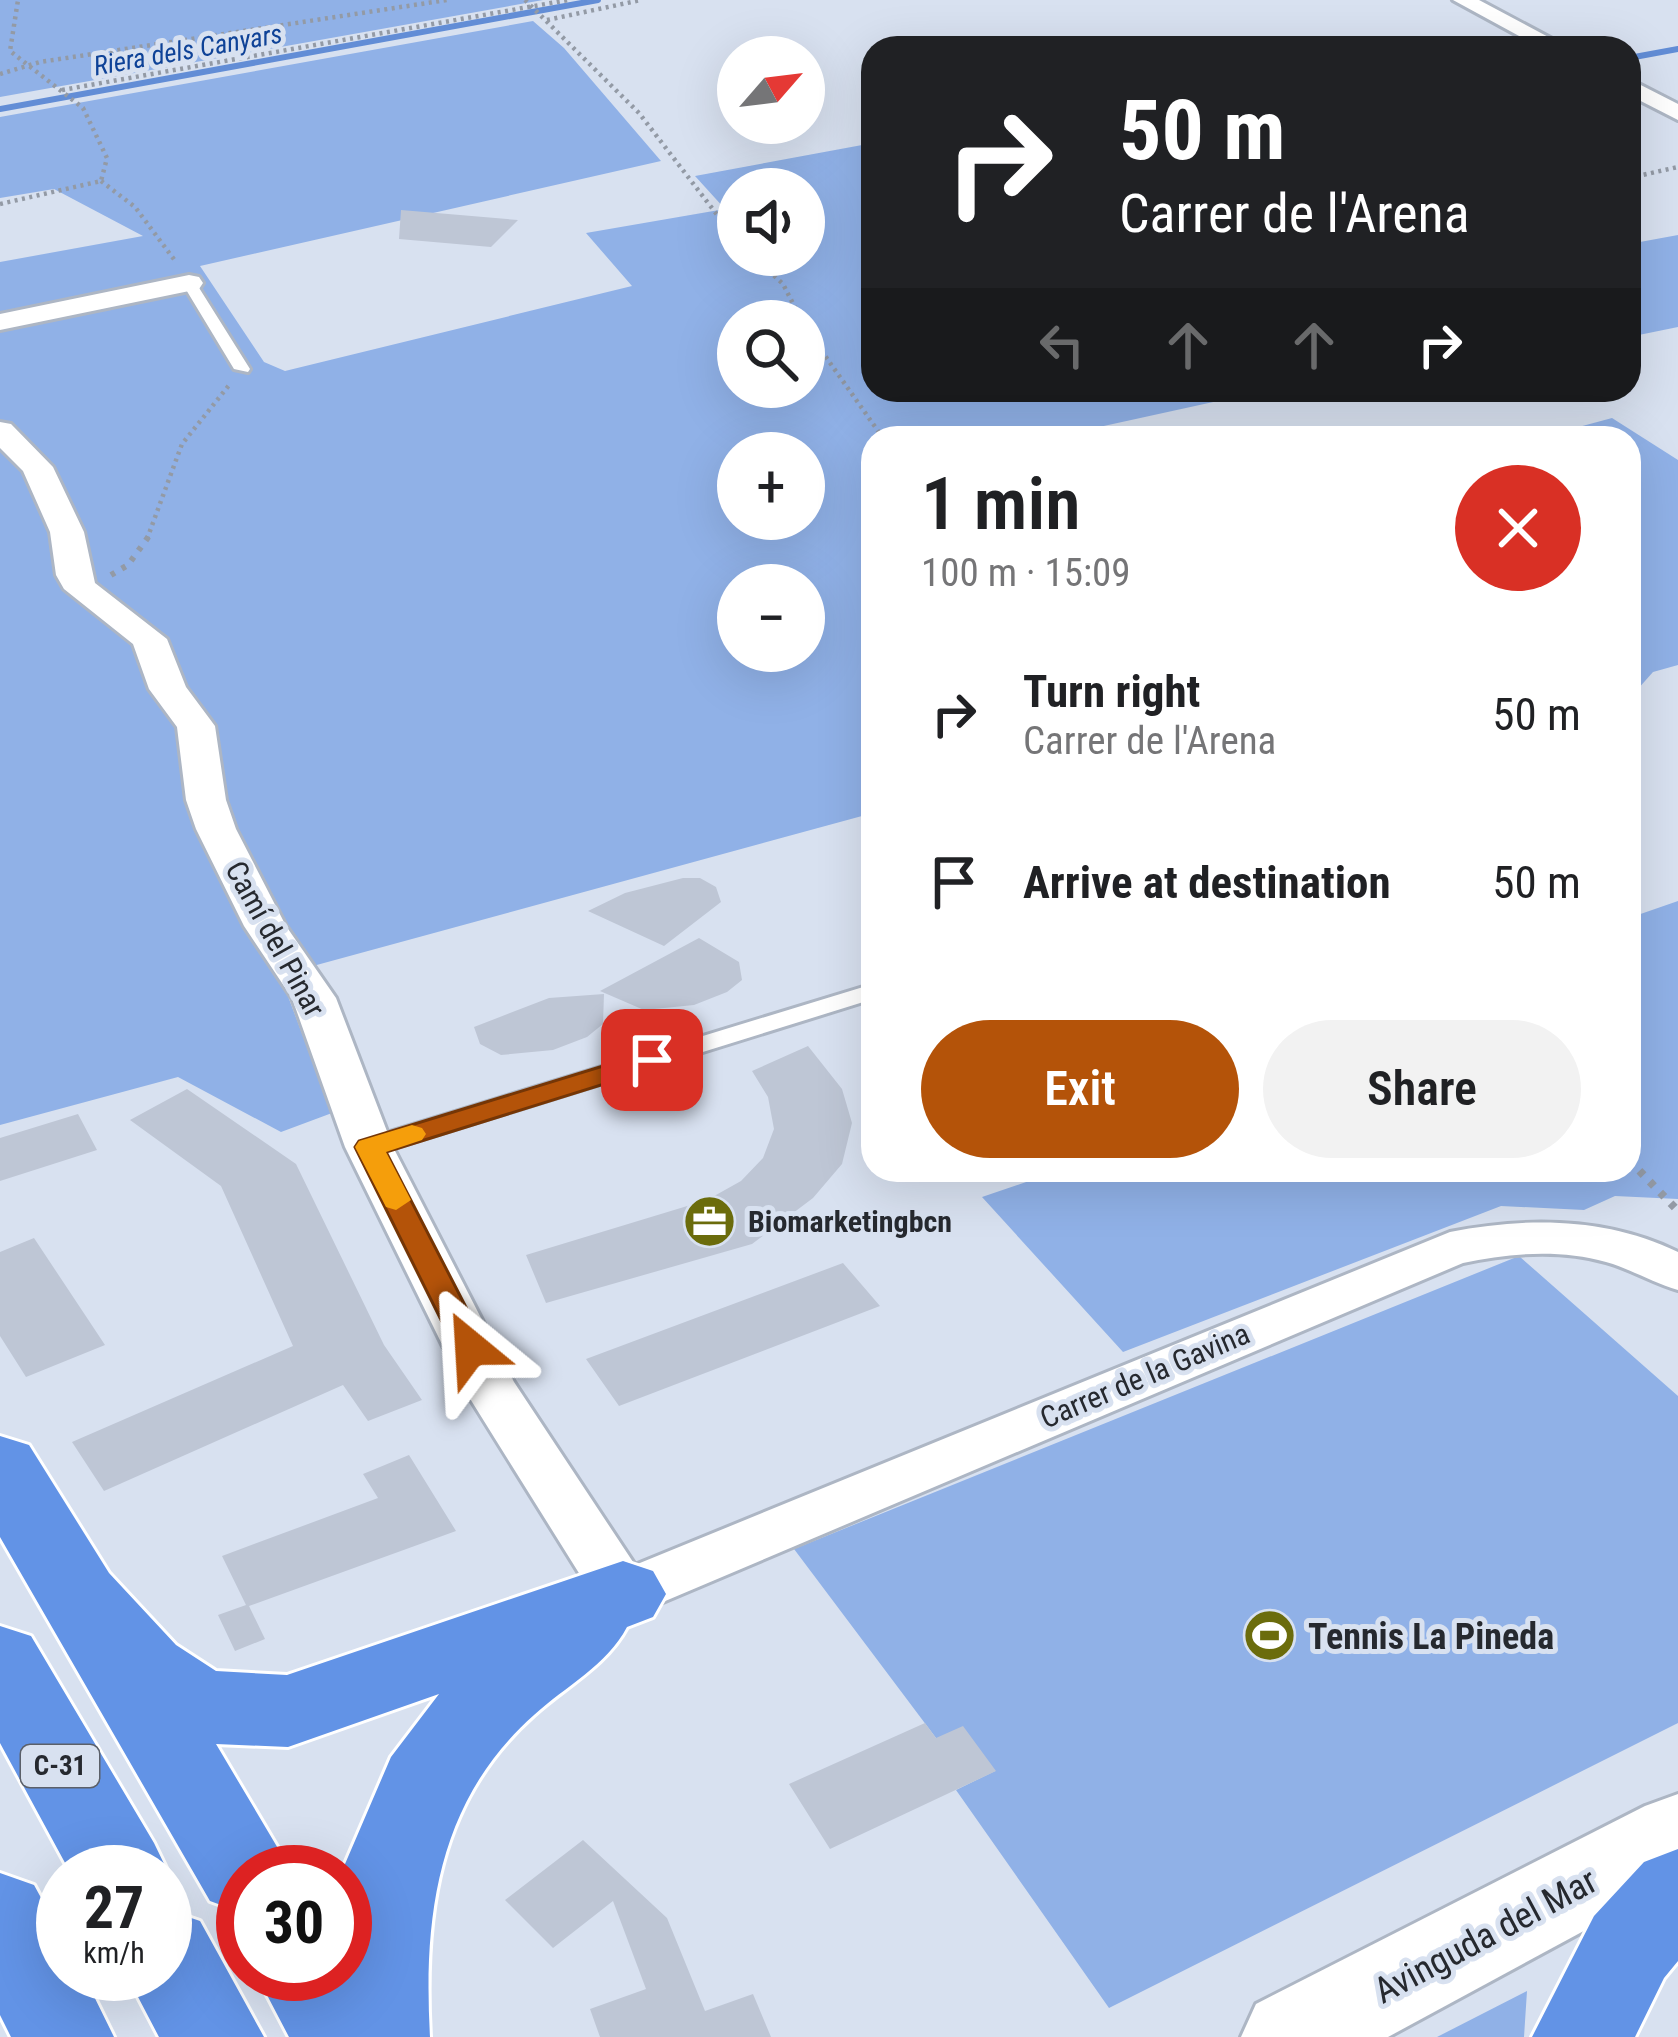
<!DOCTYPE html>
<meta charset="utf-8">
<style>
body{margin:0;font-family:"Roboto Condensed",sans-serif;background:#f2f2f2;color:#202124;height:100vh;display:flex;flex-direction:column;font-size:45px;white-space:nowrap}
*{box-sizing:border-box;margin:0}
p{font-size:39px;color:#757577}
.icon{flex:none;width:66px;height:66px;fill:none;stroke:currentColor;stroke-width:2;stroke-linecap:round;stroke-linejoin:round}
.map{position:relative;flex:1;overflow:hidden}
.drawer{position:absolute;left:861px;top:426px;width:780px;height:756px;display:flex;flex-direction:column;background:#fff;border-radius:36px;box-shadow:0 12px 48px #0002}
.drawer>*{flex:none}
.top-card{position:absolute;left:861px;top:36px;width:780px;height:366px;border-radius:36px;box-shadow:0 12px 48px #0002;background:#202124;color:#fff;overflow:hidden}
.needle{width:78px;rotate:62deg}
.fabs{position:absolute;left:717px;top:36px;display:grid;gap:24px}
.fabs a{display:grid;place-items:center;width:108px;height:108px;border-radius:50%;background:#fff;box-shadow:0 12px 48px #0002;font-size:60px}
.speed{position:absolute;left:36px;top:1845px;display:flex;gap:24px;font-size:60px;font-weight:700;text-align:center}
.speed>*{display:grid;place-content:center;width:156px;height:156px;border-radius:50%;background:#fff;box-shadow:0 12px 48px #0002;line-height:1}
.speed small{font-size:30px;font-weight:400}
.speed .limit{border:18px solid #d22;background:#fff;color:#111}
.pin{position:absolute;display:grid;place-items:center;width:102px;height:102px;color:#fff;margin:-51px;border-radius:24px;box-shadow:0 6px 18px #0006}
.me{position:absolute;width:132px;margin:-66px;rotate:333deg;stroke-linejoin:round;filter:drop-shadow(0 0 9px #0008)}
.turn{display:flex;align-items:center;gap:42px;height:252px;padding:0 60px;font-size:54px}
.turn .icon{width:156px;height:156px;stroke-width:2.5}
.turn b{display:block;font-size:84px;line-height:102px}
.lanes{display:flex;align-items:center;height:114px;padding:0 60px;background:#0003;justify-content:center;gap:60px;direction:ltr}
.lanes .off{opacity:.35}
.round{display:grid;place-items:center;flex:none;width:126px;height:126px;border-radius:63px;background:#f2f2f2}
.headline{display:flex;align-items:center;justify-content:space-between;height:204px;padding:0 60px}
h1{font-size:72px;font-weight:600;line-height:90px}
.primary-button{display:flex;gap:24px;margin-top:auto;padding:24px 60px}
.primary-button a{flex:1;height:138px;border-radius:72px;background:#b45309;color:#fff;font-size:48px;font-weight:600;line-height:138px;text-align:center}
.primary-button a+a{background:#f2f2f2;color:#202124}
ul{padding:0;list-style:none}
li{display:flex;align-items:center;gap:36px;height:168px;padding:0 60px}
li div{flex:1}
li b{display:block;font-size:45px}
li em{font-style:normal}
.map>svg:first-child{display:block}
.green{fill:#90b1e7;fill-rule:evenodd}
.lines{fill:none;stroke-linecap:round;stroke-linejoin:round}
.stream{stroke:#628dd6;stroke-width:6}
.building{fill:#bec6d5}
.lane-casing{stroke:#adb6c4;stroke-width:6}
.street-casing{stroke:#adb6c4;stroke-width:6}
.secondary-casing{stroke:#adb6c4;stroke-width:6}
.highway-casing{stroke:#fff;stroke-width:6}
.path-far2{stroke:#939aa5;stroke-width:4.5;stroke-dasharray:3 4.5;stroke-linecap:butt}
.path-far1{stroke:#939aa5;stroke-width:6;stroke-dasharray:4.5 8;stroke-linecap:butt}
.path{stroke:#939aa5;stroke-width:8;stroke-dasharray:6 9;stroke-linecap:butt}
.lane{fill:#fff;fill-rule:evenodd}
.street{fill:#fff;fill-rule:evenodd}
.secondary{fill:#fff;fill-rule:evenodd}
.highway{fill:#6293e6;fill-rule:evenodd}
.route{fill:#b45309;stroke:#753606;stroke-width:3}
.slow{fill:#f59e0b}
.labels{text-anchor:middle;stroke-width:10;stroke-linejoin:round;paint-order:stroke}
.far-water-label{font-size:27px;font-style:italic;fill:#0e4297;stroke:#d8e1f0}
.shield{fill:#d8e1f0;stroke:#5b6069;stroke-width:3}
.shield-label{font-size:27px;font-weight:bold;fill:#26292f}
.street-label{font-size:30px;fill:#26292f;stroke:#d8e1f0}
.poi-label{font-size:30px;font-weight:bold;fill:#26292f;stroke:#d8e1f0;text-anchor:start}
.near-poi-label{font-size:36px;font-weight:bold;fill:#26292f;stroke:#d8e1f0;text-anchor:start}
.near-street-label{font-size:36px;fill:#26292f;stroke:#d8e1f0}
</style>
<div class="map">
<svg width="1678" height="2037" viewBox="0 0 1678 2037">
<rect width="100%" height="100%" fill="#d8e1f0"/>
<!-- green -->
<path class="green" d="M0,0H543L0,97Z
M533,21L564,48L661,161L200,266L264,362L285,371L632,286L586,233L725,209L695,176L873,143V390H1268L1049,438H873V813L280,975L332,1113L281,1132L178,1077L0,1125V262L143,236L54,189L0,198V117ZM738,189H804V255H738ZM738,321H804V387H738ZM738,453H804V519H738ZM738,585H804V651H738Z
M1678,235V327L1629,337V244Z
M1612,418L1678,460V665L1653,672L1629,699V438H1538Z
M1678,901V1199L1615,1196L1584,1210L1501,1206L1123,1352L982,1197L1061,1170H1629V918Z
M1519,1256L1678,1396V1723L1109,2008L956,1790L995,1771L936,1738L794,1549Z
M1527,1991L1524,2037H1437Z"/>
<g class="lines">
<!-- stream -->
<path class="stream" d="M1629,58L1678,49
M0,109L598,0"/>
</g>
<!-- building -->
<path class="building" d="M401,210L518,220L491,247L399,239Z
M683,878H700L716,887L721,902L664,946L588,911L625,893Z
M699,938L739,962L742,980L727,992L694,1005L644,1010L600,991Z
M604,994L603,1024L587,1037L553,1050L501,1055L480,1044L474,1027L549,998Z
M808,1046L842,1089L852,1123L842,1164L813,1198L752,1244L546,1303L526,1255L707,1200L741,1181L763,1158L774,1129L768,1097L752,1071Z
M187,1089L296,1164L384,1345L422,1400L368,1421L343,1385L104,1491L72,1442L293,1346L221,1186L130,1120Z
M78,1114L97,1150L0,1181V1138Z
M34,1238L105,1345L26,1377L0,1336V1252Z
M843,1263L880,1306L619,1406L586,1359Z
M409,1455L456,1531L249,1606L265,1639L235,1651L218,1615L246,1605L222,1556L378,1498L363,1474Z
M925,1723L936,1738L963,1726L996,1771L830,1849L789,1784Z
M583,1840L667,1918L705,2011L753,1994L771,2037H600L590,2009L646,1989L613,1901L553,1948L505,1900Z"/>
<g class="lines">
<defs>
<path id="lane" d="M184,280L196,283L250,369L248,372L234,369L182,283Z
M873,984V999L378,1153H360L356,1147L360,1141Z"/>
<path id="street" d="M1453,0H1479L1569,48H1541Z
M1629,79L1678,104V120L1629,95Z
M189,275L199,277L203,283L199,289L0,330V314Z
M0,422L11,424L53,467L84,532L95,583L167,639L186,687L215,726L226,800L236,829L286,926L336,998L393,1147L514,1382L635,1565L1450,1232C1527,1217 1606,1217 1678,1252V1290C1653,1283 1631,1269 1606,1262C1560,1249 1509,1253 1463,1263L644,1610L623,1617L602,1610L464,1389L345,1147L292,998L244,926L196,829L186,800L177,727L149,689L133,644L64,589L56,575L50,532L23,471L0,448Z"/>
<path id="secondary" d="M1678,1794V1880L1388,2037H1241L1256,2004L1645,1806Z"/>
<path id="highway" d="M0,1436L29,1445L109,1573L176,1645L216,1671L287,1675L623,1561L653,1571L666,1594L653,1617L627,1627C607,1665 566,1686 534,1715C438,1800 423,1915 430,2037H289L256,1974H345V1864L391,1757L439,1694L288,1747L216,1744L292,1872H243V1913L210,1901L0,1537Z
M0,1626L31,1636L154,1843L168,1872L165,1878V1872H70L0,1743Z
M1678,1849V1961L1664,1978L1635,2037H1532L1594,1916L1644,1862Z
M0,1873L34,1885L63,1938V1974H83L114,2037H11L0,2015Z
M165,1909L200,1921L264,2037H159L126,1974H165Z"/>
</defs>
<!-- lane casing -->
<use href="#lane" class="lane-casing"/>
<!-- street casing -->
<use href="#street" class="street-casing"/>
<!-- secondary casing -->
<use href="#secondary" class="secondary-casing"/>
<!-- highway casing -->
<use href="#highway" class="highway-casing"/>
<!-- path-far2 -->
<path class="path-far2" d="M525,0L639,113L738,242
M547,20L641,0
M0,74L40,62L447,0
M62,90L568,0
M1629,178L1678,167
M101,181L135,207L176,262
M0,204L101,181L107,158L83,108L10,51L18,0
M752,255L783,284L802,321
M804,326L883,438
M147,539L182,444L230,384"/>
<!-- path-far1 -->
<path class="path-far1" d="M111,575L128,565L149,536"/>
<!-- path -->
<path class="path" d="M1629,1160L1678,1211"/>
<!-- lane -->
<use href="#lane" class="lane"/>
<!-- street -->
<use href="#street" class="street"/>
<!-- secondary -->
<use href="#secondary" class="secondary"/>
<!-- highway -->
<use href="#highway" class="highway"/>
</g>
<!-- route -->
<path class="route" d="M652,1051L666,1060L662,1066L386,1152L487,1348L482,1356H459L355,1147L359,1141Z"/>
<!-- slow -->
<path class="slow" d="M412,1125L422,1128L426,1134L422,1140L386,1152L411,1200L396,1210L386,1207L355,1147L359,1141Z"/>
<!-- icons -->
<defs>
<symbol id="office-disc" viewBox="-11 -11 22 22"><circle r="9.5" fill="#6b6c0c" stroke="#d8e1f0"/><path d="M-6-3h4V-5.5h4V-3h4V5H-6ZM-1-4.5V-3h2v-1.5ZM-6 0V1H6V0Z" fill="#fff"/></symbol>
<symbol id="stadium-disc" viewBox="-11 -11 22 22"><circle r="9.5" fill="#6b6c0c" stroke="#d8e1f0"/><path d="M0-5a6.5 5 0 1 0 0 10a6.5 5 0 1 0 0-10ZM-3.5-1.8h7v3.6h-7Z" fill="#fff"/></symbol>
</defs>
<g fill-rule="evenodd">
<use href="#office-disc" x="680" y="1192" width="59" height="59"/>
<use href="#stadium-disc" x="1240" y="1606" width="59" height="59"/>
</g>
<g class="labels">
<!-- far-water labels -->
<g class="far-water-label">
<text transform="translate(188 50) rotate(-10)" y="9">Riera dels Canyars</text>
</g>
<!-- shield labels -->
<rect class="shield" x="21" y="1745" width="78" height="42" rx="9"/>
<g class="shield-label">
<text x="60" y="1775">C-31</text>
</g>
<!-- street labels -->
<g class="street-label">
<text transform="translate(275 939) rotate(61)" y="10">Camí del Pinar</text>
<text transform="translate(1145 1376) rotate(-23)" y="10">Carrer de la Gavina</text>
</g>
<!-- poi labels -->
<g class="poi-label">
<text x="748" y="1232">Biomarketingbcn</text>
</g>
<!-- near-poi labels -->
<g class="near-poi-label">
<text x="1308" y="1649">Tennis La Pineda</text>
</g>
<!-- near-street labels -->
<g class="near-street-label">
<text transform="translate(1485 1935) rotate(-28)" y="13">Avinguda del Mar</text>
</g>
</g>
</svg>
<div class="fabs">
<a><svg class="needle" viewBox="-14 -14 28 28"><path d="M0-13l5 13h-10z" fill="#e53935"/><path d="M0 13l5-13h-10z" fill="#757577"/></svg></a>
<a><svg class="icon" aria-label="sound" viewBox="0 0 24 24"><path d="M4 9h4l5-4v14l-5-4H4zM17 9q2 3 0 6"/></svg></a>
<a><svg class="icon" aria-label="search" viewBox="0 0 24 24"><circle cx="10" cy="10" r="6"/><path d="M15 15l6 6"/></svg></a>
<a>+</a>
<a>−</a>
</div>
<div class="speed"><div>27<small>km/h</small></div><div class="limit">30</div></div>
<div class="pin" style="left:652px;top:1060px;background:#d93025"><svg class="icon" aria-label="arrive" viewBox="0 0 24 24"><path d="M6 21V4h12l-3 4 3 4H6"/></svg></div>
<svg class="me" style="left:471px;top:1348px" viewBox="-20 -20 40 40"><path d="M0-17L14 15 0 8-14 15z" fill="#b45309" stroke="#fff" stroke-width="4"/></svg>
<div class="top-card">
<div class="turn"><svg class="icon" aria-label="right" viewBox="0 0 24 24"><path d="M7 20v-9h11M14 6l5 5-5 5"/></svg><div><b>50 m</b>Carrer de l'Arena</div></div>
<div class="lanes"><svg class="icon off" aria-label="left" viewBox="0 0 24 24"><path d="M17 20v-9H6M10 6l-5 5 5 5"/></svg><svg class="icon off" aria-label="ahead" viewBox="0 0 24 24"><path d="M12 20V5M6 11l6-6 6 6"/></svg><svg class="icon off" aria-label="ahead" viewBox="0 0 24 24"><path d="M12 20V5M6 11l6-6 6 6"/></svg><svg class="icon" aria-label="right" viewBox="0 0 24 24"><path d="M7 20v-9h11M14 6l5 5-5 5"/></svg></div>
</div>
<section class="drawer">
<div class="headline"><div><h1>1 min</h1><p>100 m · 15:09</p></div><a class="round" style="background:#d93025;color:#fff"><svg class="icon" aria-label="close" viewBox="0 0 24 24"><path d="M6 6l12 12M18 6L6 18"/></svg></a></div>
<ul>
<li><svg class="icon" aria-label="right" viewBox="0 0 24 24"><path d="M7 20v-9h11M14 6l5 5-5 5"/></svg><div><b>Turn right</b><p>Carrer de l'Arena</p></div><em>50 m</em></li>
<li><svg class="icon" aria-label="arrive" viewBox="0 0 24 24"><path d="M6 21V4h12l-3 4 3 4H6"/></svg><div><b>Arrive at destination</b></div><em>50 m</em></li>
</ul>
<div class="primary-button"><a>Exit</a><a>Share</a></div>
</section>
</div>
